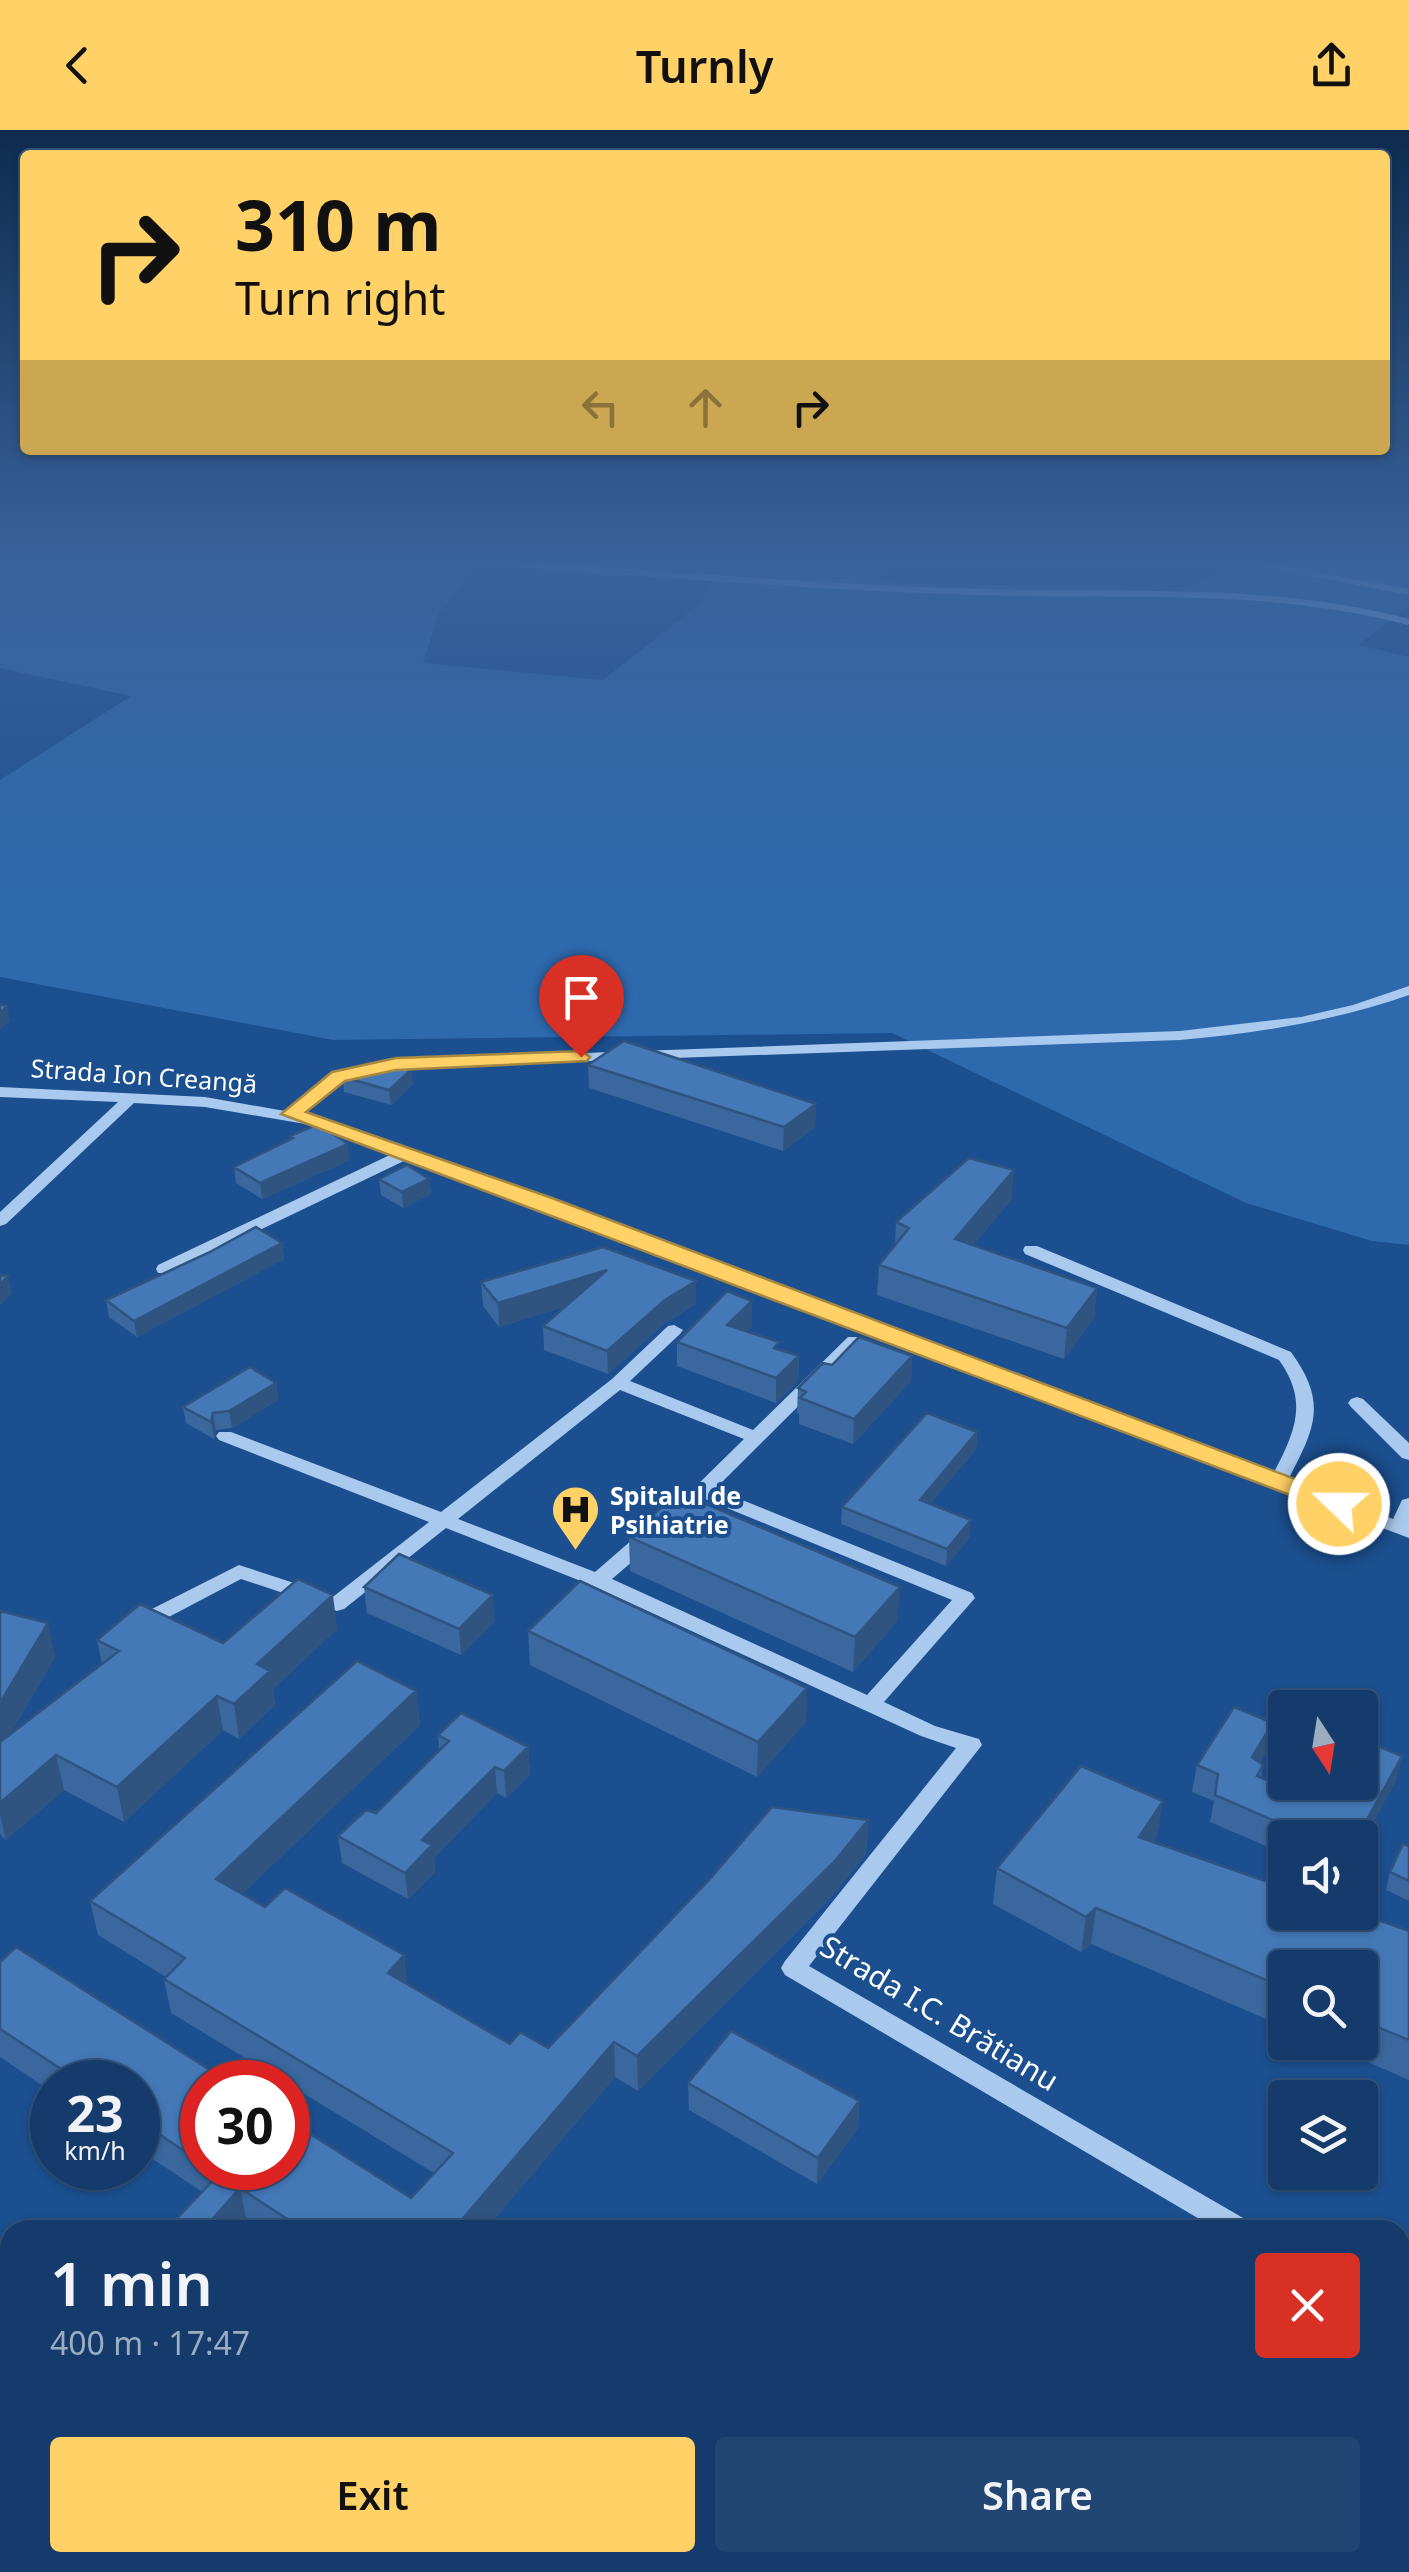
<!DOCTYPE html>
<meta charset="utf-8">
<style>
body{margin:0;font-family:"Noto Sans",sans-serif;background:#214673;color:#f1f3f6;height:100vh;display:flex;flex-direction:column;font-size:38px;white-space:nowrap}
*{box-sizing:border-box;margin:0}
p{font-size:32px;color:#9dadc1}
.icon{flex:none;width:55px;height:55px;fill:none;stroke:currentColor;stroke-width:2;stroke-linecap:round;stroke-linejoin:round}
.map{position:relative;flex:1;overflow:hidden}
.side{position:absolute;left:0px;top:2090px;width:1410px;height:352px;display:flex;flex-direction:column;background:#143b6b;border-radius:30px 30px 0 0;box-shadow:0 2px 8px #0004,0 0 0 2px #33557e}
.side>*{flex:none}
.banner{position:absolute;left:20px;top:20px;width:1370px;height:305px;border-radius:10px;box-shadow:0 2px 8px #0004,0 0 0 2px #33557e;background:#ffd166;color:#111;overflow:hidden}
.needle{width:65px;rotate:168deg}
.buttons{position:absolute;left:1268px;top:1560px;display:grid;gap:20px}
.buttons a{display:grid;place-items:center;width:110px;height:110px;border-radius:10px;background:#143b6b;box-shadow:0 2px 8px #0004,0 0 0 2px #33557e;font-size:50px}
.speed{position:absolute;left:30px;top:1930px;display:flex;gap:20px;font-size:50px;font-weight:700;text-align:center}
.speed>*{display:grid;place-content:center;width:130px;height:130px;border-radius:50%;background:#143b6b;box-shadow:0 2px 8px #0004,0 0 0 2px #33557e;line-height:1}
.speed small{font-size:25px;font-weight:400}
.speed .limit{border:15px solid #d22;background:#fff;color:#111}
.pin{position:absolute;display:grid;place-items:center;width:85px;height:85px;color:#fff;margin:-102px -42px;border-radius:50% 50% 50% 0;rotate:-45deg;box-shadow:0 0 10px #0007}
.pin .icon{rotate:45deg}
.me{position:absolute;width:110px;margin:-55px;rotate:292deg;stroke-linejoin:round;filter:drop-shadow(0 0 8px #0008)}
.turn{display:flex;align-items:center;gap:35px;height:210px;padding:0 50px;font-size:45px}
.turn .icon{width:130px;height:130px;stroke-width:2.5}
.turn b{display:block;font-size:70px;line-height:85px}
.lanes{display:flex;align-items:center;height:95px;padding:0 50px;background:#0003;justify-content:center;gap:50px;direction:ltr}
.lanes .off{opacity:.35}
.round{display:grid;place-items:center;flex:none;width:105px;height:105px;border-radius:10px;background:#214673}
.summary{display:flex;align-items:center;justify-content:space-between;height:170px;padding:0 50px}
h1{font-size:60px;font-weight:600;line-height:75px}
.button{display:flex;gap:20px;margin-top:auto;padding:20px 50px}
.button a{flex:1;height:115px;border-radius:10px;background:#ffd166;color:#111;font-size:40px;font-weight:600;line-height:115px;text-align:center}
.button a+a{background:#214673;color:#f1f3f6}
header{display:flex;justify-content:space-between;align-items:center;height:130px;padding:0 50px;background:#ffd166;color:#111;font-size:45px;font-weight:600}
.map>svg:first-child{display:block}
.green{fill:#2e69ad}
.lines{fill:none;stroke-linecap:round;stroke-linejoin:round}
.stream{stroke:#9cc4f0;stroke-width:6}
.minor{fill:#a9c9ee;fill-rule:evenodd}
.major{fill:#f0f6ff;fill-rule:evenodd}
.wall{fill:#3a679d}
.shaded-wall{fill:#305480}
.building{fill:#4478b7;stroke:#305480;stroke-width:2.5}
.route{fill:#ffd166;stroke:#a68842;stroke-width:2.5}
.labels{text-anchor:middle;stroke-width:8;stroke-linejoin:round;paint-order:stroke}
.street-label{font-size:25px;fill:#fff;stroke:#1b4f8f}
.poi-label{font-size:25px;font-weight:bold;fill:#fff;stroke:#1b4f8f;text-anchor:start}
.near-street-label{font-size:30px;fill:#fff;stroke:#1b4f8f}
</style>
<header><svg class="icon" aria-label="back" viewBox="0 0 24 24"><path d="M15 5l-7 7 7 7"/></svg>Turnly<svg class="icon" aria-label="share" viewBox="0 0 24 24"><path d="M12 15V3M7 8l5-5 5 5M5 13v7h14v-7"/></svg></header>
<div class="map">
<svg width="1409" height="2442" viewBox="0 0 1409 2442">
<rect width="100%" height="100%" fill="#1b4f8f"/>
<!-- green -->
<path class="green" d="M0,430H351L472,442L439,482L423,533L603,550L700,474L724,430H895L875,451L1179,461L1229,438L1195,430H1409V475L1359,515L1409,527V1115L1372,1111L1246,1073L892,903L333,910L0,847V650L131,566L0,538Z"/>
<g class="lines">
<!-- stream -->
<path class="stream" d="M465,430C636,442 808,457 980,462C1123,466 1269,455 1409,492"/>
<!-- minor -->
<path class="minor" d="M1230,430H1250L1409,459V465Z
M1409,856V865C1334,891 1259,903 1180,910L396,938L344,949L300,984L325,989L413,1020L1273,1344C1295,1302 1309,1272 1279,1230L1025,1124L1023,1120L1025,1116H1037L1291,1222C1328,1273 1315,1298 1288,1350L1393,1389L1402,1370L1409,1368V1408L406,1030L170,1143H158L156,1139L158,1135L392,1024L317,996L205,977L134,973L6,1094L0,1096V1082L118,972L0,967V957L205,967L285,981L334,943L396,930L1180,901L1301,887L1353,875Z
M674,1195L683,1200L680,1204L630,1251L753,1300L848,1207H860L863,1211L860,1215L715,1359L972,1463L975,1468L884,1572L935,1596L979,1609L982,1615L809,1836L1250,2092L1254,2100H1218L785,1845L781,1838L785,1831L956,1618L921,1606L591,1455L446,1398L344,1479L337,1481L241,1449L146,1499H132L129,1494L132,1489L239,1435L334,1466L429,1392L219,1310L216,1306L219,1302H231L441,1382L612,1249L668,1196ZM620,1260L744,1309L690,1362L688,1366L690,1370L697,1372L705,1369L952,1470L867,1565L612,1449L654,1413L657,1408L654,1403H640L595,1442L458,1389Z
M1357,1267L1363,1269L1409,1313V1330L1402,1328L1351,1277L1348,1273L1351,1269Z
M1400,2181L1409,2184V2210L1400,2207Z"/>
<!-- major -->
<path class="major" d="M1400,2402H1409V2442H1396L1383,2432H1400Z
M1079,2432H1202L1198,2442H1075Z"/>
</g>
<!-- wall -->
<path class="wall" d="M588,935L816,974L815,997L783,1021L589,958Z
M343,947L413,954L391,975L344,962Z
M290,1006L350,1030L262,1069L236,1053L234,1037L290,1010Z
M379,1049H429L431,1064L403,1078L381,1065Z
M1012,1069L973,1115L1097,1158L1094,1188L1064,1229L877,1165L879,1135L895,1116L896,1092Z
M282,1113L284,1129L137,1207L109,1187L106,1170L208,1123Z
M481,1152L696,1174L665,1193L608,1244L544,1220L543,1196L566,1176L499,1197L483,1176Z
M752,1196L746,1201L779,1220L799,1226L798,1251L776,1273L677,1236V1212Z
M912,1226L911,1251L853,1314L799,1294V1284L797,1283L798,1258L832,1235Z
M276,1253L278,1270L232,1298L216,1300L214,1309L186,1293L183,1277Z
M977,1302L976,1319L930,1374L970,1407L946,1436L841,1394L842,1377Z
M629,1407L897,1491L853,1542L630,1441Z
M364,1457L495,1491L461,1525L367,1483Z
M0,1481L55,1527L11,1603L102,1534L97,1510L223,1513L337,1499L273,1559L275,1575L239,1609L223,1600L124,1692L64,1660L6,1710L0,1704Z
M528,1501L806,1592L757,1647L530,1535Z
M416,1561L420,1595L242,1764L265,1777L404,1825L407,1855L510,1914L548,1918L868,1690L866,1724L833,1765L638,1961L615,1947L485,2100H259L138,2019V1952H52V1962L0,1927V1832L202,1952V2038H288L411,2068L434,2043L288,1954V1952H285L171,1883L164,1849L166,1847L98,1805L90,1771Z
M438,1605L528,1617L530,1644L506,1668L497,1663L434,1728L435,1742L408,1769L342,1733L338,1706L376,1683L439,1620Z
M1268,1619L1260,1633L1263,1635L1261,1647L1316,1670L1367,1637L1402,1626L1395,1653L1360,1708H1285V1724L1210,1692L1214,1671L1192,1662L1197,1635Z
M1157,1706L1153,1712L1409,1801V1950L1322,1912H1360V1838H1285V1897L1091,1814L1081,1822L993,1774L997,1738Z
M1409,1716V1771L1386,1760L1390,1742Z
M688,1953L859,1971L858,1998L817,2054L689,1980Z
M10,2269V2316L0,2287V2279Z
M166,2432H237L229,2442H179Z"/>
<!-- shaded-wall -->
<path class="shaded-wall" d="M7,876L10,891L0,900V883Z
M412,939L413,954L391,975L389,960Z
M816,974L815,997L783,1021L784,997Z
M348,1014L350,1030L262,1069L260,1053Z
M1014,1040L1012,1069L953,1139L955,1109Z
M429,1049L431,1064L403,1078L402,1062Z
M282,1113L284,1129L137,1207L134,1191Z
M607,1140L608,1164L499,1197L498,1173Z
M8,1146L12,1163L0,1176V1155Z
M696,1151V1174L665,1193L608,1244L607,1221L665,1170Z
M1097,1158L1094,1188L1064,1229L1067,1198Z
M752,1171V1196L727,1220V1195Z
M799,1226L798,1251L776,1273V1248Z
M912,1226L911,1251L853,1314L854,1289Z
M276,1253L278,1270L232,1298L229,1281Z
M213,1283L216,1300L214,1309L211,1292Z
M977,1302L976,1319L919,1387L920,1370Z
M971,1390L970,1407L946,1436L947,1419Z
M900,1457L897,1491L853,1542L855,1507Z
M333,1465L337,1499L273,1559L275,1575L239,1609L234,1574L257,1534Z
M493,1465L495,1491L461,1525L459,1499Z
M48,1493L55,1527L0,1622V1573Z
M807,1558L806,1592L757,1647L758,1612Z
M416,1561L420,1595L222,1783L216,1749Z
M217,1566L223,1600L124,1692L117,1657Z
M1273,1593L1268,1619L1247,1654L1252,1627Z
M528,1617L530,1644L506,1668L504,1641Z
M56,1625L64,1660L6,1710L0,1685V1673Z
M1402,1626L1395,1653L1360,1717V1708H1357Z
M495,1637L497,1663L434,1728L435,1742L408,1769L405,1743L422,1710Z
M1163,1671L1157,1706L1134,1742L1139,1707Z
M868,1690L866,1724L833,1765L638,1961L637,1926Z
M1096,1778L1091,1814L1081,1822L1086,1787Z
M404,1825L408,1860L388,1843Z
M614,1912L615,1947L485,2100H453Z
M859,1971L858,1998L817,2054L818,2028Z
M240,2058L247,2092L240,2100H209L208,2094Z
M202,2432H237L229,2442H204Z"/>
<!-- building -->
<path class="building" d="M0,874L7,876L0,883Z
M624,911L816,974L784,997L588,935Z
M380,930L412,939L389,960L343,947L365,933Z
M318,994L348,1014L260,1053L234,1037L293,1008L290,1006Z
M969,1028L1014,1040L955,1109L1097,1158L1067,1198L879,1135L909,1098L896,1092Z
M407,1035L429,1049L402,1062L379,1049Z
M256,1097L282,1113L134,1191L106,1170L208,1123Z
M603,1117L696,1151L665,1170L607,1221L543,1196L607,1140L498,1173L481,1152Z
M0,1145L8,1146L0,1155Z
M727,1161L752,1171L727,1195L779,1212L774,1218L799,1226L776,1248L677,1212Z
M859,1207L912,1226L854,1289L800,1268L806,1262L798,1258L823,1233L832,1235Z
M250,1237L276,1253L229,1281L213,1283L211,1292L183,1277Z
M927,1283L977,1302L920,1370L971,1390L947,1419L842,1377Z
M678,1362L900,1457L855,1507L629,1407Z
M399,1424L493,1465L459,1499L364,1457Z
M298,1449L333,1465L257,1534L270,1541L234,1574L217,1566L117,1657L56,1625L0,1673V1612L119,1521L97,1510L140,1474L223,1513Z
M580,1451L807,1558L758,1612L528,1501Z
M0,1481L48,1493L0,1573Z
M357,1531L416,1561L216,1749L265,1777L285,1758L404,1825L388,1843L510,1914L520,1902L548,1918L709,1750L772,1677L868,1690L835,1731L637,1926L614,1912L453,2100H304L240,2058L208,2094L216,2100H166L219,2044L210,2038H288V1990L411,2068L453,2023L164,1849L185,1828L90,1771Z
M1234,1577L1273,1593L1252,1627L1263,1635L1257,1646L1316,1670L1327,1652H1360V1634L1367,1637L1378,1616L1402,1626L1357,1708H1314L1215,1665L1218,1644L1197,1635Z
M461,1583L528,1617L504,1641L495,1637L422,1710L432,1715L405,1743L338,1706L366,1680L376,1683L449,1611L438,1605Z
M1081,1636L1163,1671L1139,1707L1285,1758V1782H1356L1409,1801V1910L1360,1890V1838H1285V1858L1096,1778L1086,1787L997,1738Z
M1403,1714L1409,1716V1751L1390,1742Z
M16,1817L229,1952H202V2033L138,1990V1952H81L0,1899V1832Z
M731,1901L859,1971L818,2028L688,1953Z
M10,2269V2290L0,2283V2279Z"/>
<!-- sky -->
<linearGradient id="sky" x2="0" y2="1"><stop stop-color="#0f2b4f"/><stop offset="0.56" stop-color="#39639b"/><stop offset="1" stop-color="#39639b" stop-opacity="0"/></linearGradient>
<rect width="1409" height="772" fill="url(#sky)"/>
<!-- route -->
<path class="route" d="M581,921L590,927L587,931L396,940L345,951L306,982L552,1068L1348,1369L1351,1374L1339,1382L1330,1380L281,984L332,942L396,928Z"/>
<!-- icons -->
<defs>
<symbol id="hospital-pin" viewBox="-11 -11 22 30"><path d="M0 17L-7.5 6A9.5 9.5 0 1 1 7.5 6Z" fill="#ffd166" stroke="#1b4f8f"/><path d="M-5-5h3v3.5h4V-5h3V5h-3V1.5h-4V5h-3Z" fill="#111"/></symbol>
</defs>
<g fill-rule="evenodd">
<use href="#hospital-pin" x="548" y="1352" width="55" height="75"/>
</g>
<g class="labels">
<!-- street labels -->
<g class="street-label">
<text transform="translate(144 946) rotate(4)" y="9">Strada Ion Creangă</text>
</g>
<!-- poi labels -->
<g class="poi-label">
<text x="610" y="1375">Spitalul de<tspan x="610" dy="29">Psihiatrie</tspan></text>
</g>
<!-- near-street labels -->
<g class="near-street-label">
<text transform="translate(939 1884) rotate(31)" y="10">Strada I.C. Brătianu</text>
</g>
</g>
</svg>
<div class="buttons">
<a><svg class="needle" viewBox="-14 -14 28 28"><path d="M0-13l5 13h-10z" fill="#e53935"/><path d="M0 13l5-13h-10z" fill="#9dadc1"/></svg></a>
<a><svg class="icon" aria-label="sound" viewBox="0 0 24 24"><path d="M4 9h4l5-4v14l-5-4H4zM17 9q2 3 0 6"/></svg></a>
<a><svg class="icon" aria-label="search" viewBox="0 0 24 24"><circle cx="10" cy="10" r="6"/><path d="M15 15l6 6"/></svg></a>
<a><svg class="icon" aria-label="layers" viewBox="0 0 24 24"><path d="M12 4l9 5-9 5-9-5zM3 14l9 5 9-5"/></svg></a>
</div>
<div class="speed"><div>23<small>km/h</small></div><div class="limit">30</div></div>
<div class="pin" style="left:581px;top:927px;background:#d93025"><svg class="icon" aria-label="arrive" viewBox="0 0 24 24"><path d="M6 21V4h12l-3 4 3 4H6"/></svg></div>
<svg class="me" style="left:1339px;top:1374px" viewBox="-20 -20 40 40"><circle r="17" fill="#ffd166" stroke="#fff" stroke-width="3"/><path d="M0-11L8 9 0 5-8 9z" fill="#fff"/></svg>
<div class="banner">
<div class="turn"><svg class="icon" aria-label="right" viewBox="0 0 24 24"><path d="M7 20v-9h11M14 6l5 5-5 5"/></svg><div><b>310 m</b>Turn right</div></div>
<div class="lanes"><svg class="icon off" aria-label="left" viewBox="0 0 24 24"><path d="M17 20v-9H6M10 6l-5 5 5 5"/></svg><svg class="icon off" aria-label="ahead" viewBox="0 0 24 24"><path d="M12 20V5M6 11l6-6 6 6"/></svg><svg class="icon" aria-label="right" viewBox="0 0 24 24"><path d="M7 20v-9h11M14 6l5 5-5 5"/></svg></div>
</div>
<section class="side">
<div class="summary"><div><h1>1 min</h1><p>400 m · 17:47</p></div><a class="round" style="background:#d93025;color:#fff"><svg class="icon" aria-label="close" viewBox="0 0 24 24"><path d="M6 6l12 12M18 6L6 18"/></svg></a></div>
<div class="button"><a>Exit</a><a>Share</a></div>
</section>
</div>
